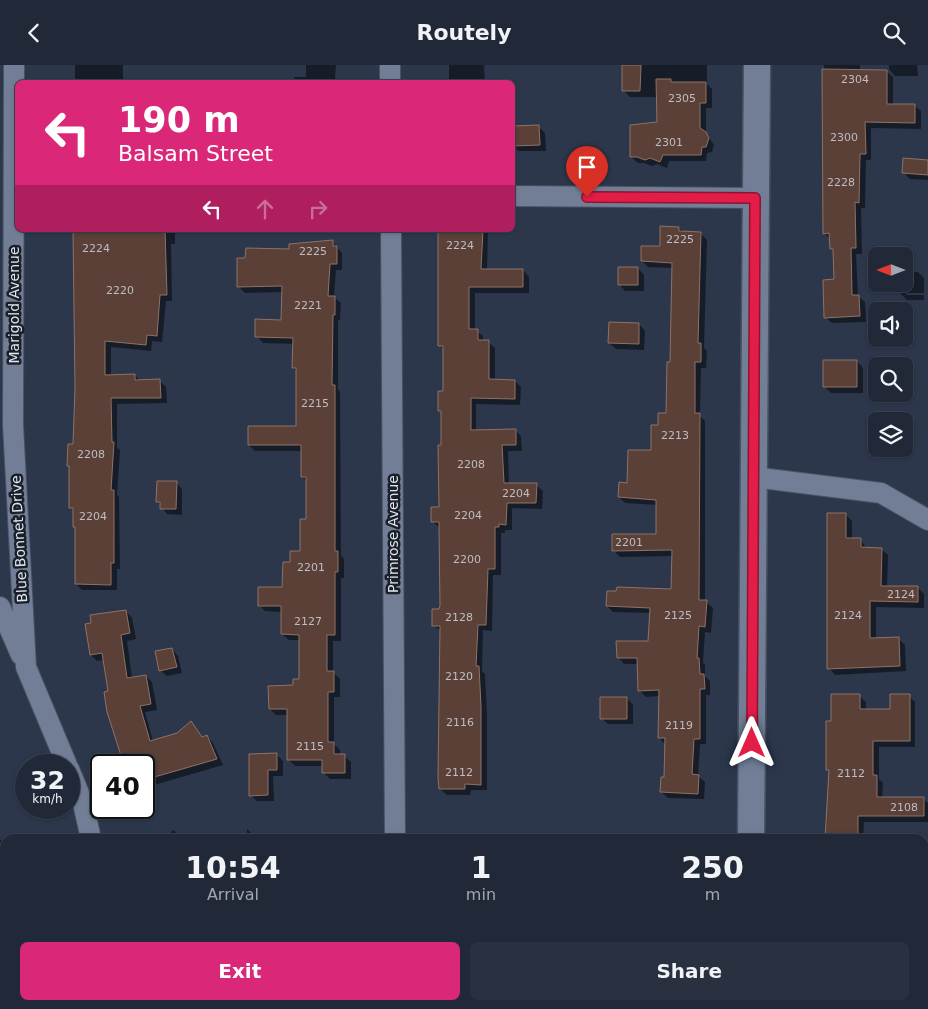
<!DOCTYPE html>
<style>
body{margin:0;font-family:"DejaVu Sans",sans-serif;background:#293141;color:#f1f3f6;height:100vh;display:flex;flex-direction:column;font-size:19px;white-space:nowrap}
*{box-sizing:border-box;margin:0}
p{font-size:16px;color:#a2a6ae}
.icon{flex:none;width:28px;height:28px;fill:none;stroke:currentColor;stroke-width:2;stroke-linecap:round;stroke-linejoin:round}
.map{position:relative;flex:1;overflow:hidden}
.details{position:absolute;left:0px;top:769px;width:929px;height:176px;display:flex;flex-direction:column;background:#212939;border-radius:15px 15px 0 0;box-shadow:0 1px 4px #0004,0 0 0 1px #3e4553}
.details>*{flex:none}
.guide{position:absolute;left:15px;top:15px;width:500px;height:152px;border-radius:8px;box-shadow:0 1px 4px #0004,0 0 0 1px #3e4553;background:#db2777;color:#fff;overflow:hidden}
.needle{width:32px;rotate:270deg}
.controls{position:absolute;left:868px;top:182px;display:grid;gap:10px}
.controls a{display:grid;place-items:center;width:45px;height:45px;border-radius:8px;background:#212939;box-shadow:0 1px 4px #0004,0 0 0 1px #3e4553;font-size:25px}
.speed{position:absolute;left:15px;top:689px;display:flex;gap:10px;font-size:25px;font-weight:700;text-align:center}
.speed>*{display:grid;place-content:center;width:65px;height:65px;border-radius:50%;background:#212939;box-shadow:0 1px 4px #0004,0 0 0 1px #3e4553;line-height:1}
.speed small{font-size:12px;font-weight:400}
.speed .limit{border:2px solid #111;border-radius:8px;background:#fff;color:#111}
.pin{position:absolute;display:grid;place-items:center;width:42px;height:42px;color:#fff;margin:-51px -21px;border-radius:50% 50% 50% 0;rotate:-45deg;box-shadow:0 0 5px #0007}
.pin .icon{rotate:45deg}
.me{position:absolute;width:55px;margin:-28px;rotate:0deg;stroke-linejoin:round;filter:drop-shadow(0 0 4px #0008)}
.turn{display:flex;align-items:center;gap:18px;height:105px;padding:0 20px;font-size:22px}
.turn .icon{width:65px;height:65px;stroke-width:2.5}
.turn b{display:block;font-size:35px;line-height:42px}
.lanes{display:flex;align-items:center;height:48px;padding:0 20px;background:#0003;justify-content:center;gap:25px;direction:ltr}
.lanes .off{opacity:.35}
.eta{display:flex;justify-content:space-evenly;align-items:center;height:85px;text-align:center}
.eta b{font-size:30px;font-weight:800;line-height:35px}
.action{display:flex;gap:10px;margin-top:auto;padding:10px 20px}
.action a{flex:1;height:58px;border-radius:8px;background:#db2777;color:#fff;font-size:20px;font-weight:800;line-height:58px;text-align:center}
.action a+a{background:#293141;color:#f1f3f6}
header{display:flex;justify-content:space-between;align-items:center;height:65px;padding:0 20px;background:#212939;font-size:22px;font-weight:800}
.map>svg:first-child{display:block}
.shadow{fill:#0007}
.building{fill:#5a4036;stroke:#8e7267}
.lines{fill:none;stroke-linecap:round;stroke-linejoin:round}
.minor-casing{stroke:#495263;stroke-width:22}
.tertiary-casing{stroke:#495263;stroke-width:29}
.minor{stroke:#717e96;stroke-width:20}
.tertiary{stroke:#717e96;stroke-width:26}
.route-casing{stroke:#92132f;stroke-width:12}
.route{stroke:#e11d48;stroke-width:9}
.labels{text-anchor:middle;stroke-width:5;stroke-linejoin:round;paint-order:stroke}
.number-label{font-size:11px;fill:#bebcc4}
.street-label{font-size:14px;fill:#dfe6f3;stroke:#1a1f28}
</style>
<header><svg class="icon" aria-label="back" viewBox="0 0 24 24"><path d="M15 5l-7 7 7 7"/></svg>Routely<svg class="icon" aria-label="search" viewBox="0 0 24 24"><circle cx="10" cy="10" r="6"/><path d="M15 15l6 6"/></svg></header>
<div class="map">
<svg width="928" height="944" viewBox="0 0 928 944">
<rect width="100%" height="100%" fill="#2c374c"/>
<!-- shadow -->
<path class="shadow" d="M75,0H123V18H69V14L75,15Z
M306,0H336L335,13L340,18H294V12H306Z
M449,0H486L484,1L485,18H449Z
M622,0H707V19L712,24V43H706V68L714,80L712,87L707,88L706,96H669L667,103L657,99L652,101L644,98H638L631,92L658,58L659,32H630L623,25Z
M824,0H860V6H886L893,12V40H914L921,46V64L871,63V95H866L865,143H861L862,189H856L858,231L865,237L866,257L832,258L825,252L836,216L834,186L831,183V175L824,168Z
M889,0H917L918,11H895L889,4Z
M539,62L545,68L546,86H519L512,80Z
M928,96V115L910,114L904,108Z
M679,163L684,168H700L707,175L704,283L707,286L706,303H701L700,351L705,356V536L713,543L711,568L705,567L703,598L705,600V611L710,616V630H706V679H700L698,711L705,717L704,734L668,733L661,727L665,713L666,680L659,673L660,631L646,632L639,625L638,599H624L618,592L649,577L651,548L613,547L607,541L672,525L673,491L620,492L613,485L657,470V440L625,438L619,432L652,386L660,361L668,349L672,299L673,203L648,202L642,196L661,182Z
M74,165H175V179H171L172,236H166L162,277L152,276L151,286L111,282V311L135,310L140,316H160L166,322L167,338L117,339V383L120,385L117,430L119,432L120,504H117V525H82L76,519V464L74,462V446L71,443L76,323Z
M445,165H486L488,168L487,205H523L529,212V228H475V265L483,271V276L488,277L495,283V316H515L521,322L520,340L476,339V366L515,365L521,371L522,386H508L509,419L536,420L543,426L542,444L512,443V465H505V468H501V510H493L492,566L483,565L482,606L485,609L487,649V725H471L470,730H447L440,724L441,566L433,560L440,546V463L432,456L441,443L442,348L439,345L444,327V285L440,281Z
M332,176L342,188V205H336L334,232L341,238L340,255H338V324L340,327L341,490L344,494V513H341V576H333V607L340,614V632H334V679L340,685V691H344L351,697V714H330L324,708V701H295L288,694V650H276L270,644L300,616V575H289L282,569L283,547L265,546L259,540L284,523L292,498L301,487L308,455V417L302,412V386H255L249,380L297,363V307L293,303L294,279L263,278L257,271L283,256V227L245,228L239,222L246,195Z
M638,203L644,210V226H625L619,219Z
M904,207H918L924,213V228H906V230H924V235H907L901,229Z
M639,259L645,266L644,285L616,284L609,278Z
M857,296L863,303V328H831L825,322Z
M176,417L182,424V450L167,449L158,437Z
M846,450L852,456V474H860L867,484H881L888,490L887,522L918,523L924,529V543L876,542V574L898,573L905,580L906,606L835,610L829,603Z
M126,546L132,553L136,574L127,576L132,613L146,611L152,617L157,645L145,647L153,676L178,669L191,658L203,673L207,671L213,678L223,700L144,723V700H125L104,595L97,596L91,590Z
M172,584L178,591L182,608L167,611L160,605Z
M859,631L866,637V645L891,646L909,631L915,637V682H879V714L883,718L882,734H923L928,738V757H864L863,774H826L830,708L827,705L832,657Z
M627,633L633,640V659H608L601,653Z
M277,690L283,696V711H273L274,736H257L250,730Z
M247,764L252,769L254,774H247Z
M173,765L181,772L183,769L188,774H166Z
M18,770L22,774H5V834L0,835V775Z
M0,838L5,840V922L0,921Z
M106,940H146L149,944H106L104,942Z"/>
<!-- building -->
<path class="building" d="M622,0H641L640,26H622Z
M822,4L887,5V39H915V58L865,57L866,89H860L859,138L855,137L856,183H851L852,230H859L860,251L824,253L823,215L834,214L833,184H830L829,168L823,169Z
M656,14H671V17H706V38H700V63L706,67L709,73L706,82H702L701,90H663L660,97L650,93L645,95L637,92H630V60L657,57Z
M539,60L540,80L512,81V61Z
M903,93L928,95V110L902,108Z
M660,161L679,162V166L701,167L698,278H701V297H695V348H700L699,535H707L705,562L699,561L697,593H699L700,609H704L705,624H700V674H694L692,709L699,710L698,729L660,727L661,712H664L665,673H658L659,625L638,626L637,593H617L616,576H648L650,543L606,541L607,526H616L617,522L671,524L672,485L612,486V469H656V435L618,432L619,417L627,418L628,385H651V360H658V348H666L667,297H670L672,198L641,196V181H660Z
M73,165H165L167,230H160L157,271L147,270L146,280L105,276V310L135,309V315L160,314L161,333H111L112,377H114L111,425H114V498H111V520L75,519V462H73V443H69V401H67L68,379H73L75,323Z
M438,165H483L481,204H523V222H469V264H478V275H489V314L515,315V334L471,333V365L516,364V380H502L504,418H537L536,438H507L506,460L499,459V462H495V504H488L486,560H478L476,601H479L481,642V720L465,719V724H439L438,713L440,561H432V544H439L440,541L439,465V457H431V442H439L438,380H441V346H438V326H443V281H438Z
M333,175V181H337V199H330L328,231H335V250H333L332,320H335V486H338V507H335V570H327V606H334V627H328V677H334V689H345V708H322V695H287V644H269L268,621L293,620V614H299V570L281,569V541H258V522H282L283,497H290V486H300V454H306V412H301V380H248V361H296V303H292L293,273L255,272V254L281,255L282,221L237,222V193H245L246,183L289,184V179Z
M618,202H638V220H618Z
M609,257L639,258V279L608,278Z
M823,295H857V322H823Z
M157,416H177L176,444H160V437H156Z
M827,448H846V473H861V482L882,483L881,521H918V537L870,536V573L899,572L900,601L827,604Z
M126,545L130,568L121,570L127,613L146,610L151,639L140,641L150,676L177,668L191,656L202,672L207,670L217,694L144,715V700H124L107,647L104,627L108,626L102,588L90,590L85,559L91,558L90,550Z
M172,583L177,602L159,606L155,586Z
M831,629H860V644H890V629H910V676H873V710H877V732H924V751H858V774H825L829,705H826V656H831Z
M600,632H627V654H600Z
M277,688V705H268V730L249,731V689Z"/>
<g class="lines">
<defs>
<path id="minor" d="M14,0L13,360L26,602L67,700
M390,0V18
M512,131L755,133
M391,165L395,774
M753,412L881,428L928,455
M0,542L21,590
M69,704L83,738L91,774
M924,910H928
M507,940H518
M41,944L43,940"/>
<path id="tertiary" d="M751,774L757,0
M747,944L748,940"/>
</defs>
<!-- minor casing -->
<use href="#minor" class="minor-casing"/>
<!-- tertiary casing -->
<use href="#tertiary" class="tertiary-casing"/>
<!-- minor -->
<use href="#minor" class="minor"/>
<!-- tertiary -->
<use href="#tertiary" class="tertiary"/>
</g>
<g class="lines">
<defs>
<path id="route" d="M587,132L755,133L752,678"/>
</defs>
<!-- route casing -->
<use href="#route" class="route-casing"/>
<!-- route -->
<use href="#route" class="route"/>
</g>
<g class="labels">
<!-- number labels -->
<g class="number-label">
<text x="855" y="18">2304</text>
<text x="682" y="37">2305</text>
<text x="844" y="76">2300</text>
<text x="669" y="81">2301</text>
<text x="841" y="121">2228</text>
<text x="680" y="178">2225</text>
<text x="460" y="184">2224</text>
<text x="96" y="187">2224</text>
<text x="313" y="190">2225</text>
<text x="120" y="229">2220</text>
<text x="308" y="244">2221</text>
<text x="315" y="342">2215</text>
<text x="675" y="374">2213</text>
<text x="91" y="393">2208</text>
<text x="471" y="403">2208</text>
<text x="516" y="432">2204</text>
<text x="468" y="454">2204</text>
<text x="93" y="455">2204</text>
<text x="629" y="481">2201</text>
<text x="467" y="498">2200</text>
<text x="311" y="506">2201</text>
<text x="901" y="533">2124</text>
<text x="678" y="554">2125</text>
<text x="848" y="554">2124</text>
<text x="459" y="556">2128</text>
<text x="308" y="560">2127</text>
<text x="459" y="615">2120</text>
<text x="460" y="661">2116</text>
<text x="679" y="664">2119</text>
<text x="310" y="685">2115</text>
<text x="459" y="711">2112</text>
<text x="851" y="712">2112</text>
<text x="904" y="746">2108</text>
</g>
<!-- street labels -->
<g class="street-label">
<text transform="translate(14 240) rotate(-90)" y="5">Marigold Avenue</text>
<text transform="translate(393 469) rotate(-90)" y="5">Primrose Avenue</text>
<text transform="translate(19 474) rotate(-93)" y="5">Blue Bonnet Drive</text>
</g>
</g>
</svg>
<div class="controls">
<a><svg class="needle" viewBox="-14 -14 28 28"><path d="M0-13l5 13h-10z" fill="#e53935"/><path d="M0 13l5-13h-10z" fill="#a2a6ae"/></svg></a>
<a><svg class="icon" aria-label="sound" viewBox="0 0 24 24"><path d="M4 9h4l5-4v14l-5-4H4zM17 9q2 3 0 6"/></svg></a>
<a><svg class="icon" aria-label="search" viewBox="0 0 24 24"><circle cx="10" cy="10" r="6"/><path d="M15 15l6 6"/></svg></a>
<a><svg class="icon" aria-label="layers" viewBox="0 0 24 24"><path d="M12 4l9 5-9 5-9-5zM3 14l9 5 9-5"/></svg></a>
</div>
<div class="speed"><div>32<small>km/h</small></div><div class="limit">40</div></div>
<div class="pin" style="left:587px;top:132px;background:#d93025"><svg class="icon" aria-label="arrive" viewBox="0 0 24 24"><path d="M6 21V4h12l-3 4 3 4H6"/></svg></div>
<svg class="me" style="left:752px;top:678px" viewBox="-20 -20 40 40"><path d="M0-17L14 15 0 8-14 15z" fill="#e11d48" stroke="#fff" stroke-width="4"/></svg>
<div class="guide">
<div class="turn"><svg class="icon" aria-label="left" viewBox="0 0 24 24"><path d="M17 20v-9H6M10 6l-5 5 5 5"/></svg><div><b>190 m</b>Balsam Street</div></div>
<div class="lanes"><svg class="icon" aria-label="left" viewBox="0 0 24 24"><path d="M17 20v-9H6M10 6l-5 5 5 5"/></svg><svg class="icon off" aria-label="ahead" viewBox="0 0 24 24"><path d="M12 20V5M6 11l6-6 6 6"/></svg><svg class="icon off" aria-label="right" viewBox="0 0 24 24"><path d="M7 20v-9h11M14 6l5 5-5 5"/></svg></div>
</div>
<section class="details">
<div class="eta">
<div><b>10:54</b><p>Arrival</p></div>
<div><b>1</b><p>min</p></div>
<div><b>250</b><p>m</p></div>
</div>
<div class="action"><a>Exit</a><a>Share</a></div>
</section>
</div>
